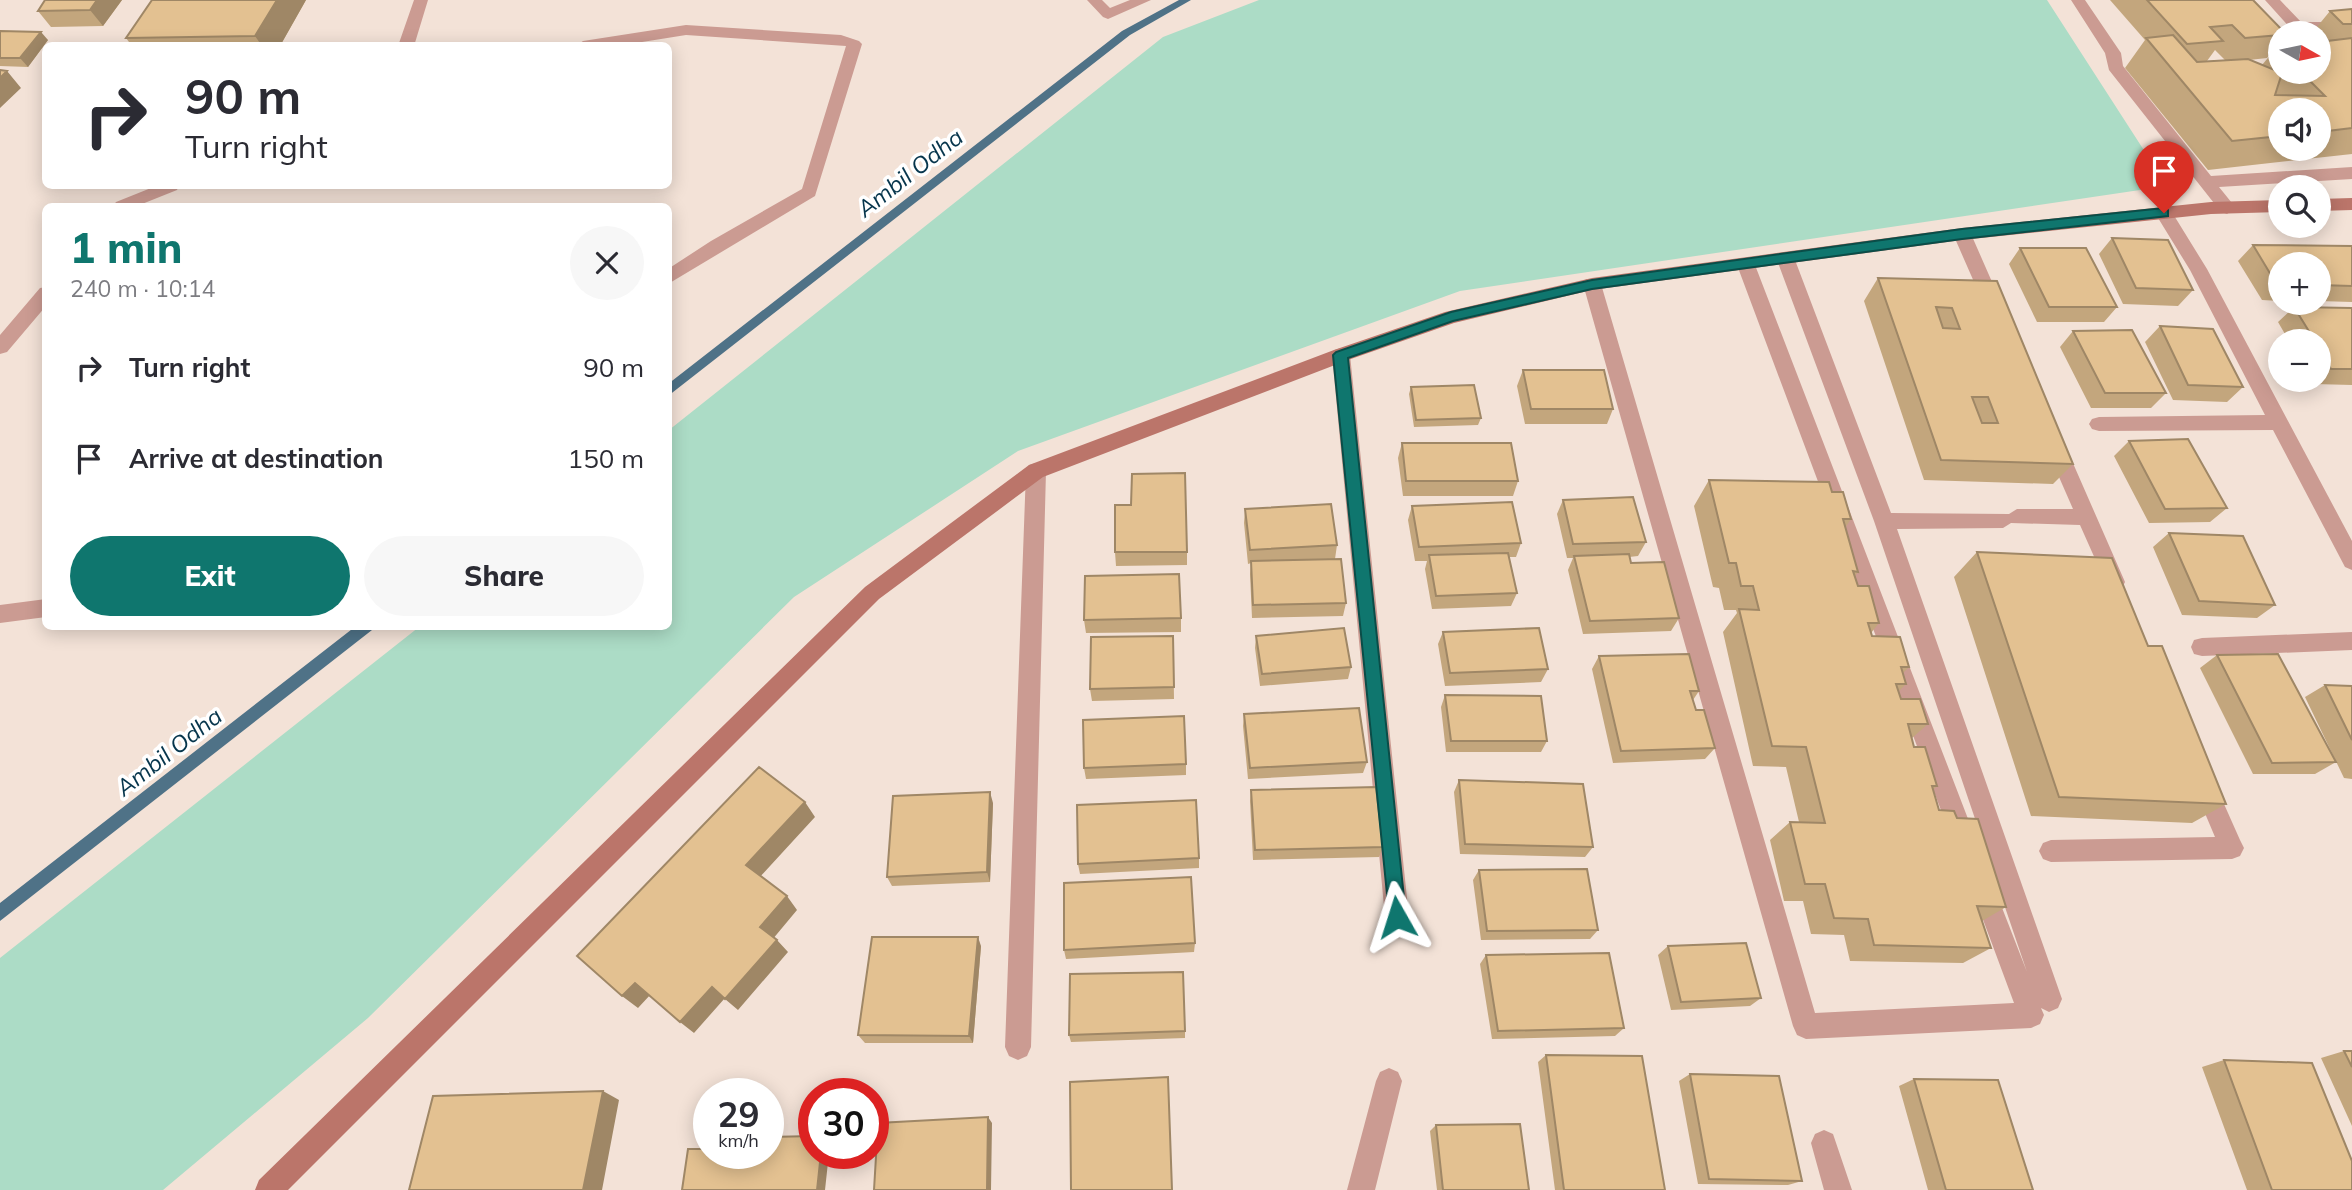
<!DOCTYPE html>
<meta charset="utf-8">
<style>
body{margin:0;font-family:Mulish,sans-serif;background:#f7f7f7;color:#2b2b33;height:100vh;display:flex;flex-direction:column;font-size:26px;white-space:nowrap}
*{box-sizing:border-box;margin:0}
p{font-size:23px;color:#7c7c81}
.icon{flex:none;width:38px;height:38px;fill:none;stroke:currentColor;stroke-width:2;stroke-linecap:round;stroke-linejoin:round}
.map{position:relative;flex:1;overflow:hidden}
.drawer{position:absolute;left:42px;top:203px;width:630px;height:427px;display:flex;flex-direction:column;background:#fff;border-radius:10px;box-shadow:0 4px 18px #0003}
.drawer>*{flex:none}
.hud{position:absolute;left:42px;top:42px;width:630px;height:147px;border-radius:10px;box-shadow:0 4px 18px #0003;background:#fff;color:#2b2b33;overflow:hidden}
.needle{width:46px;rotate:99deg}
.buttons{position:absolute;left:2268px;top:21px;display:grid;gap:14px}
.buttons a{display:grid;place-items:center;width:63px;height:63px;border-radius:50%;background:#fff;box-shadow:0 4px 18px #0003;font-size:35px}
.speed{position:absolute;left:693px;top:1078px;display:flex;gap:14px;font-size:35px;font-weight:700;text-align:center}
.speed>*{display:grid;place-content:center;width:91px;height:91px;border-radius:50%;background:#fff;box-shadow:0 4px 18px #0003;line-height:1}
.speed small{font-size:18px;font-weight:400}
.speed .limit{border:10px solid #d22;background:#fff;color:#111}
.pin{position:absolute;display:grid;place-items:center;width:60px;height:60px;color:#fff;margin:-72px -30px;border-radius:50% 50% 50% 0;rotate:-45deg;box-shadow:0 0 7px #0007}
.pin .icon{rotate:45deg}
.me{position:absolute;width:77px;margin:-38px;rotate:354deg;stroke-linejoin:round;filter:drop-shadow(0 0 5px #0008)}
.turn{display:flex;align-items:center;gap:24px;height:147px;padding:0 28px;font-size:32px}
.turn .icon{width:91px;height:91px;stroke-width:2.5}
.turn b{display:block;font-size:49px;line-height:60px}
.round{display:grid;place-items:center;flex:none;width:74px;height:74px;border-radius:37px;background:#f7f7f7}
.overview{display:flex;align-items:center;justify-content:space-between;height:119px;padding:0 28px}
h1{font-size:42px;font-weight:800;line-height:52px;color:#0f766e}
.primary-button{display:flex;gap:14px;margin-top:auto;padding:14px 28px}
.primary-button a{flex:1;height:80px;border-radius:42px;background:#0f766e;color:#fff;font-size:28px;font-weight:800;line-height:80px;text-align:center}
.primary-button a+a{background:#f7f7f7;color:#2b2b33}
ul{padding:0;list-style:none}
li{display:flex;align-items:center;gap:21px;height:91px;padding:0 28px}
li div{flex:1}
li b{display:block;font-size:26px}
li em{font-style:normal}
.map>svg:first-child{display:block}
.green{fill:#acdcc6}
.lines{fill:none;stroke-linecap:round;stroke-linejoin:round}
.stream{fill:#4f7287;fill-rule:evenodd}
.lane{fill:#cb9b92;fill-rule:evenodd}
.street{fill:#cb9b92;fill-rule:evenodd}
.secondary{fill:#bb756a;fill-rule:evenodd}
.wall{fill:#c3a67d;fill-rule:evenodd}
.shaded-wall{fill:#9f8766}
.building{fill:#e3c191;stroke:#9f8766;stroke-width:2;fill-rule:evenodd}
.route{fill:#0f766e;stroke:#0a4d48;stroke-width:2}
.labels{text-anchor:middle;stroke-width:7;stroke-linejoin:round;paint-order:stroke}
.water-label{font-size:23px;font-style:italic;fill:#06354c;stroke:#fff}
</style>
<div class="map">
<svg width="2352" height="1190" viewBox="0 0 2352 1190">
<rect width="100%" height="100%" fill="#f3e2d7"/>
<!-- green -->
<path class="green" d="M1259,0H2047L2167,186L1460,291L1018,451L794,597L368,1018L163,1190H0V958L419,627L668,626L669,430L1163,37Z"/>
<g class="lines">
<!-- stream -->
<path class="stream" d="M1179,0H1191L1130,35L668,396V384L1122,31Z
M356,626H374L372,630L0,921V903Z"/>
<!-- lane -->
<path class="lane" d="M414,0H428L414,46H398Z
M1087,0H1102L1110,8L1130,0H1151L1108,19L1103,17Z
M2071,0H2085L2121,53L2123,66L2211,176L2352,167V179L2219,187L2236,208L2227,214L2221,212L2109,70L2105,53Z
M2265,0H2280L2301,22H2352V32L2292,30Z
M686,25L841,35L859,41L862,44L815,196L668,284V269L711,241L802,189L846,46L686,35L617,46H576L583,41Z
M156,186H179L177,190L137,206H113L116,202Z
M1962,228L1971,234L2003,307L2000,312H1988L1985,307L1953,234Z
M1786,254L1792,256L1795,260L1891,513L2009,514L2017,509H2073L2045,445L2048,440L2055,437L2062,440L2065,445L2125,582L2122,588L2115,591L2108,588L2080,525L2011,523L2003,528L1897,529L2062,999L2058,1008L2049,1012L2041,1008L2044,1015L2040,1024L2031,1028L1806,1039L1797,1035L1793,1026L1583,284L1586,279H1598L1601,284L1815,1013L2014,1003L1972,890L1976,882L1984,878L1992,882L2027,972L1874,521L1777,260L1780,256Z
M1746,259L1752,261L1755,265L1975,837L1971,845L1963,848L1955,845L1951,837L1737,265L1740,261Z
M46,287V306L7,352L0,354V335L40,288Z
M46,599V617L0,623V605Z
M2204,774L2212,777L2240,840L2244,848L2240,856L2232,859L2051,862L2043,859L2039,851L2043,843L2051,840L2215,837L2193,785L2196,777Z"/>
<!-- street -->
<path class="street" d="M2164,207L2170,209L2207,269L2352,541V570L2345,567L2273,430L2099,431L2092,429L2089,424L2092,419L2099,417L2265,415L2190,270L2155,213Z
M1341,348L1348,350L1350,355L1409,917L1406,925L1397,929L1388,925L1385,917L1332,355L1334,350Z
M1036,463L1043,465L1046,471L1031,1047L1027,1056L1018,1060L1009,1056L1005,1047L1026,471L1029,465Z
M2352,632V650L2202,656L2194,654L2191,647L2194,640L2202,638Z
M1389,1068L1398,1072L1402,1081L1375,1190H1347L1376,1081L1380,1072Z
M1824,1130L1833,1134L1852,1190H1824L1811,1143L1815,1134Z"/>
<!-- secondary -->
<path class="secondary" d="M2352,198V210L2319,211V199Z
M2280,200V212L2211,214L1962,240L1592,290L1454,323L1348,360L1043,477L879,599L288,1190H255L259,1180L865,587L1029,465L1334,350L1445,312L1592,278L1962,228L2211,202Z"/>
</g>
<!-- wall -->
<path class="wall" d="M45,0H122L103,26L51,27L38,11Z
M152,0H306L280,46H132L126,38Z
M2110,0H2253L2280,33V42L2267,58L2249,60L2262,65L2277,47H2280V72H2319V33H2312L2330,11L2352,9V154L2208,170L2125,68L2145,40ZM2215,50L2225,60L2207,61ZM2280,110H2319V149H2280Z
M0,31L48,40L28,67L0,66Z
M2112,238L2193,290L2178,306L2123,304L2099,254Z
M2253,245L2352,246V302L2319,301V264H2280V301L2262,300L2238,261Z
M2020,248L2117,307L2104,322H2037L2009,264Z
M1878,278L1997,281L2073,464L2053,484L1924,480L1864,301Z
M2294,307L2352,308V385L2314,384L2312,380H2319V341H2289L2278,322Z
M2160,326L2243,387L2227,402L2173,400L2145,342Z
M2073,331L2166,393L2151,408H2091L2060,347Z
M1523,370L1613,409L1607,424H1525L1517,386Z
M1411,387L1481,418L1478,425L1414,427L1409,394Z
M2129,441L2227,508L2210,522L2149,523L2114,456Z
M1402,443L1518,481L1513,496H1403L1398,458Z
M1709,480L1832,492L1851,519L1845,528L1858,572L1855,576L1858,586L1879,623L1871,633L1872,636L1909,667L1903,673L1906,684L1898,692L1901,699L1928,724L1912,738L1914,747L1937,786L1933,790L1939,810L1957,818L2006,907L1982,921L1991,948L1963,963L1850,961L1844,935L1811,934L1803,901H1784L1770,840L1790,822H1799L1786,767L1753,766L1723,632L1737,613L1736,610H1724L1719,588L1713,587L1694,506Z
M1563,500L1646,542L1638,556L1629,557L1631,563L1679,618L1671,631L1583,634L1568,570L1573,558H1567L1557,514Z
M1412,506L1521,543L1516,557H1509L1517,593L1511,606L1432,609L1425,569L1427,561H1415L1408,520Z
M1245,509L1337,545L1335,559H1321L1346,603L1343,616L1252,618L1250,574L1251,563L1248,564L1244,523Z
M2169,533L2275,605L2257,618L2182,615L2153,547Z
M1115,552H1187V565L1116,566Z
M1977,552L2148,646L2226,804L2192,823L2031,816L1954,577Z
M1181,618V632L1086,633L1084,620Z
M1443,632L1548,669L1541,682L1445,686L1438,644Z
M1173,636L1174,699L1092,701L1090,689Z
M1256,636L1351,667L1348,679L1260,686L1255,648Z
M2217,655L2336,762L2315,774H2253L2200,668Z
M1599,656L1699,691L1693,700L1696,710L1715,748L1705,759L1613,763L1592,669Z
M2325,685L2352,686V779L2344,778L2305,697Z
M1445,695L1547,741L1541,752H1446L1441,707Z
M1244,714L1367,762L1363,773L1248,779L1243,726Z
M1186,764V775L1086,779L1084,768Z
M1459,780L1593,847L1585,857L1460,854L1454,792Z
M1251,790L1383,847L1379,857L1253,860L1250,801Z
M993,803L990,882L892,886L887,877Z
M1199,858V868L1080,874L1078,864Z
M1479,870L1598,930L1590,939L1481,940L1473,880Z
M1195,943L1194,952L1066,959L1064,950Z
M981,946L973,1043H865L858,1035Z
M1668,946L1761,998L1750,1006L1671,1010L1658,955Z
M1486,955L1624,1028L1615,1036L1492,1039L1480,964Z
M1185,1031V1038L1071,1042L1069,1035Z
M2344,1051H2352V1126L2321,1058Z
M1546,1055L1665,1190H1555L1538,1062Z
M2224,1060L2352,1190H2247L2202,1067Z
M1690,1074L1802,1181L1788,1185L1698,1184L1679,1081Z
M1914,1079L2033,1190H1928L1899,1086Z
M1436,1125L1529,1190H1437L1430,1131Z"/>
<!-- shaded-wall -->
<path class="shaded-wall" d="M97,0H122L103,26L90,10Z
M277,0H306L280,46H262L255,36Z
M41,32L48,40L28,67L20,58Z
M7,71L21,88L0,108V78Z
M990,792L993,803L990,882L987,872Z
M805,802L815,817L758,879L746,865Z
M787,896L797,910L772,940L760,927Z
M978,937L981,946L973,1043L969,1036Z
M777,940L788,952L738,1010L725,999Z
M635,983L651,994L638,1008L622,996Z
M712,987L725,998L694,1033L680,1022Z
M603,1091L619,1100L602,1190H583Z
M988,1117L992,1123L991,1190H987Z
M821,1153H829L825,1190H817Z"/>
<!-- building -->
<path class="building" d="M45,0H97L90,10L38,11Z
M152,0H277L255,36L126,38Z
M2147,0H2253L2285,33H2280V35L2245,38L2232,25L2210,27L2223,41L2187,44Z
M2352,9V24H2343L2330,11Z
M0,31L41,32L20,58H0Z
M2173,35L2197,62L2248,59L2282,73L2275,95L2325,96L2301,72H2319V42L2352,38V128L2319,132V110H2280V136L2232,141L2146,38Z
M0,70L7,71L0,78Z
M2112,238L2168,240L2193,290L2136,288Z
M2253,245L2352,246V286L2319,285V264H2280V285H2277Z
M2020,248H2086L2117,307H2049Z
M1878,278L1997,281L2073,464L1941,460ZM1936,307L1952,308L1960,329L1943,328ZM1972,397H1988L1998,423H1982Z
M2294,307L2352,308V369H2331L2319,348V341H2315Z
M2160,326L2213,329L2243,387L2188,385Z
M2132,330L2166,393H2105L2073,331Z
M1523,370H1604L1613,409H1531Z
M1474,385L1481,418L1416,420L1411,387Z
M2188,439L2227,508L2165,509L2129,441Z
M1402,443H1511L1518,481H1406Z
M1185,473L1187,552H1115V505H1131L1132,474Z
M1709,480L1829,482L1832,492H1843L1851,519H1843L1858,572L1853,571L1858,586H1869L1879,623H1868L1872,636L1900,637L1909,667H1901L1906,684H1896L1901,699H1920L1928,724H1908L1914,747H1925L1937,786H1932L1939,810L1954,811L1957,818L1978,819L2006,907L1977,906L1991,948L1874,945L1868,919L1834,918L1825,884H1805L1790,822L1825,823L1806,747L1772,746L1739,609L1759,610L1753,586H1741L1736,563H1729Z
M1633,497L1646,542L1573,544L1563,500Z
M1512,502L1521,543L1419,547L1412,506Z
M1331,504L1337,545L1250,550L1245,509Z
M2169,533L2243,536L2275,605L2199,601Z
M1977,552L2112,558L2148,646H2162L2226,804L2059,797Z
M1508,553L1517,593L1436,596L1429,555Z
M1629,554L1631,563L1664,562L1679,618L1590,621L1574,556Z
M1341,559L1346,603L1253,605L1251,561Z
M1179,574L1181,618L1084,620L1085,576Z
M1344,628L1351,667L1262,674L1256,636Z
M1539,628L1548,669L1450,673L1443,632Z
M1173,636L1174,687L1090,689L1091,637Z
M1689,654L1699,691H1690L1696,710H1704L1715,748L1621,751L1599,656Z
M2278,654L2336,762L2272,763L2217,655Z
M2325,685L2352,686V740Z
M1445,695L1541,696L1547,741H1451Z
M1359,708L1367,762L1250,768L1244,714Z
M1184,716L1186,764L1084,768L1083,720Z
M759,767L805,802L746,865L787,896L760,927L777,940L725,999L712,987L680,1022L635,983L622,996L577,956Z
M1459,780L1583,784L1593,847L1465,844Z
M1376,787L1383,847L1255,850L1251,790Z
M990,792L987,872L887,877L893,796Z
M1196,800L1199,858L1078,864L1077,805Z
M1587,869L1598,930L1487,931L1479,870Z
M1191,877L1195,943L1064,950V883Z
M872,937H978L969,1036L858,1035Z
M1746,943L1761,998L1681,1002L1668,946Z
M1609,953L1624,1028L1498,1031L1486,955Z
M1183,972L1185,1031L1069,1035L1070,974Z
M2344,1051H2352V1067Z
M1546,1055L1642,1056L1665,1190H1564Z
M2224,1060L2312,1063L2352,1161V1190H2272Z
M1690,1074L1779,1076L1802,1181L1709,1179Z
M1168,1077L1172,1190H1071L1070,1082Z
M1914,1079L1998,1080L2033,1190H1946Z
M603,1091L583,1190H409L433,1096Z
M988,1117L987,1190H874L878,1123Z
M1520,1124L1529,1190H1443L1436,1125Z
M814,1136V1153H821L817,1190H682L688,1149H709V1153H768V1137Z"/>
<!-- route -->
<path class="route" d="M2164,208L2168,210V216L1962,239L1592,289L1453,321L1348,358L1406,917L1403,924L1397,926L1390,924L1333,355L1336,352L1451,312L1592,280L1962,229Z"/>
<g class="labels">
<!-- water labels -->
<g class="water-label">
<text transform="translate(910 173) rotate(-38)" y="8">Ambil Odha</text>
<text transform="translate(169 752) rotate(-38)" y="8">Ambil Odha</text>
</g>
</g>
</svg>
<div class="buttons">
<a><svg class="needle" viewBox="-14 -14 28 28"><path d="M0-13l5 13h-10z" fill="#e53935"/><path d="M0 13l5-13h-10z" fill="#7c7c81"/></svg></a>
<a><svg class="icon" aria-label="sound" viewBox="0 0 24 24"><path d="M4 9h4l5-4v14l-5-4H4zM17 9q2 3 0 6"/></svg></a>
<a><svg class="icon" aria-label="search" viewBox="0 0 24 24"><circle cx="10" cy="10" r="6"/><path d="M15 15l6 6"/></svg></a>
<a>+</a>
<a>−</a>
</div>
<div class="speed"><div>29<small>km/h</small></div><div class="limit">30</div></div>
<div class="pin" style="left:2164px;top:213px;background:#d93025"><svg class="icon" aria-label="arrive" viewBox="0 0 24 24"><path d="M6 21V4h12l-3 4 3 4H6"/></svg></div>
<svg class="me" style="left:1397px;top:917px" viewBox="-20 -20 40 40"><path d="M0-17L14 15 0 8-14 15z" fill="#0f766e" stroke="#fff" stroke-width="4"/></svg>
<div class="hud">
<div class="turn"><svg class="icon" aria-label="right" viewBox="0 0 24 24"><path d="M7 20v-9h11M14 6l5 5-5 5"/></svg><div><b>90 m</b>Turn right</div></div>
</div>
<section class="drawer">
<div class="overview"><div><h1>1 min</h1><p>240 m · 10:14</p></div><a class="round"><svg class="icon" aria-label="close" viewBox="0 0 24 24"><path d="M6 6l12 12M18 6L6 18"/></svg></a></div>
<ul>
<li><svg class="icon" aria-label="right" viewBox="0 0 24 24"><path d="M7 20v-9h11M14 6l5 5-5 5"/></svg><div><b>Turn right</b></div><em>90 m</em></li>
<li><svg class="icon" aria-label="arrive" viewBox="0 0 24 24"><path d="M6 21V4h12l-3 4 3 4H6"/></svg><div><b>Arrive at destination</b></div><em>150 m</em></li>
</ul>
<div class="primary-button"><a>Exit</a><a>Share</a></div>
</section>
</div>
